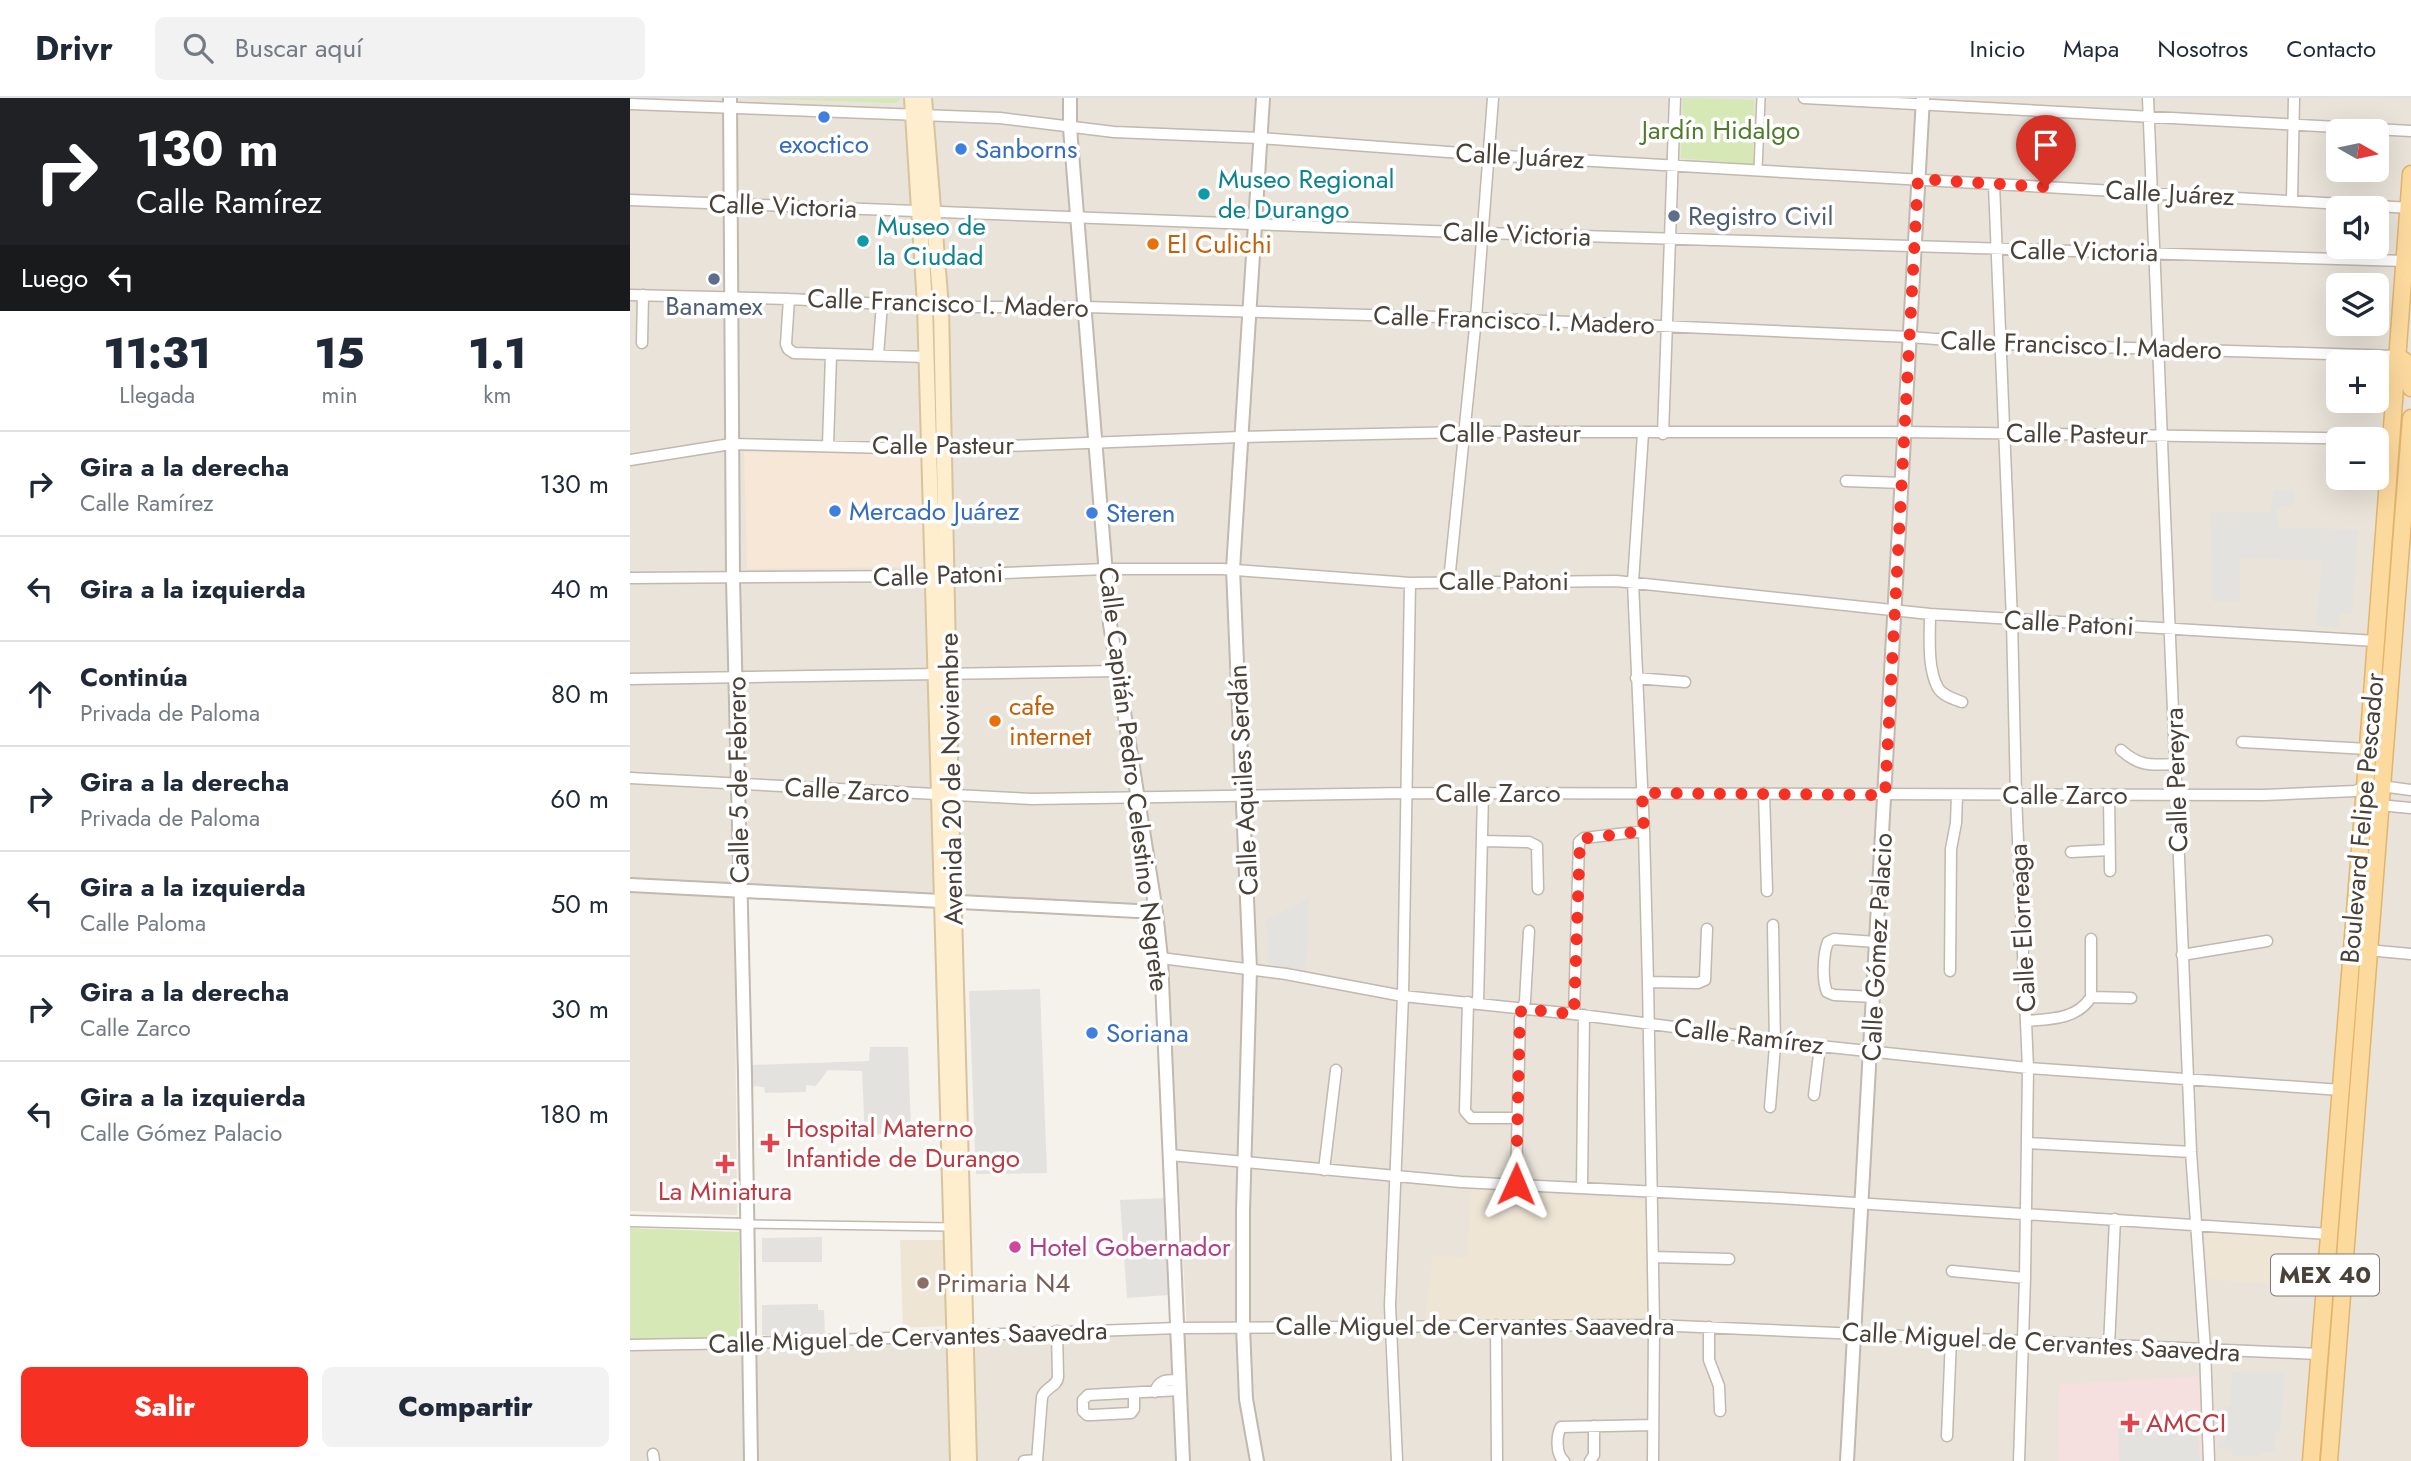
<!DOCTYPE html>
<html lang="es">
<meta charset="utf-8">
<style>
body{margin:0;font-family:Jost,sans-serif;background:#f2f2f3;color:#1f2937;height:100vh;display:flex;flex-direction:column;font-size:26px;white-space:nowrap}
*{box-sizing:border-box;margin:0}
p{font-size:23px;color:#747a83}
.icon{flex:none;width:38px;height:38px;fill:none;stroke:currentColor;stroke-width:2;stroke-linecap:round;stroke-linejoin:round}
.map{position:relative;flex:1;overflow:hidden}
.panel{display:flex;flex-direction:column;background:#fff;width:630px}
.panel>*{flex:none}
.guide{background:#202124;color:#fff;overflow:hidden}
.needle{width:46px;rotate:99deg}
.controls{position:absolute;left:1696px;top:21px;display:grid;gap:14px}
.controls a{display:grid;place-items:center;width:63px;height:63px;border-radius:10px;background:#fff;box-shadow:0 7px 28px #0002;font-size:35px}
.pin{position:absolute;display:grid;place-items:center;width:60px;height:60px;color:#fff;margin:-72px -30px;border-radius:50% 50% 50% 0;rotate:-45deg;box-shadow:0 0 7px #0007}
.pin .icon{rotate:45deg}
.me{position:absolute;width:77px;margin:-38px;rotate:1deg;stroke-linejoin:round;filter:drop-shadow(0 0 5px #0008)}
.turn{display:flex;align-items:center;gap:24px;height:147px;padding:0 21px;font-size:32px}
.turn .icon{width:91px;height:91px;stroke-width:2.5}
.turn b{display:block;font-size:49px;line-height:60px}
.then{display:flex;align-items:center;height:66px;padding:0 21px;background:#0003;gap:14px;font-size:26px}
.eta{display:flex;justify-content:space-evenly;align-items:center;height:119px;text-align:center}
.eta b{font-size:42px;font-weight:800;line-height:49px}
.button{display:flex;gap:14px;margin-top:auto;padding:14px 21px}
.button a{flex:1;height:80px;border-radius:10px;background:#f63022;color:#fff;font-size:28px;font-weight:800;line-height:80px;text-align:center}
.button a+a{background:#f2f2f3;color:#1f2937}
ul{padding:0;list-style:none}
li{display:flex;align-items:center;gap:21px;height:105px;padding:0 21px;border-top:2px solid #e0e1e3}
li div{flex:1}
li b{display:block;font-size:26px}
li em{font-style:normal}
header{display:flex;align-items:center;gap:42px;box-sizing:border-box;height:98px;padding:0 35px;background:#fff;border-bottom:2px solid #e0e1e3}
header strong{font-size:33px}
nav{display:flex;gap:38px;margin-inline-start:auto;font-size:24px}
.search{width:490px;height:63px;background:#f2f2f3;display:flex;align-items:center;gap:18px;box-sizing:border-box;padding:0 24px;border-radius:10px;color:#747a83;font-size:26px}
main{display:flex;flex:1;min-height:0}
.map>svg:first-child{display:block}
.residential{fill:#e9e3d9;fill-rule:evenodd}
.commercial{fill:#f6e7d7}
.education{fill:#eee5d5}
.medical{fill:#f5e0df}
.green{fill:#d5e8b5}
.parking{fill:#e4e2df}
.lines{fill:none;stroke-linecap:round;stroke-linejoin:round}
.pedestrian-casing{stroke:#c1b8ae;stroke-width:10}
.minor-casing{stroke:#c1b8ae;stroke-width:13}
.tertiary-casing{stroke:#c1b8ae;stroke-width:16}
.secondary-casing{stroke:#d7c39e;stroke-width:18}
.primary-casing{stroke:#e2b56c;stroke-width:19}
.pedestrian{stroke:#fff;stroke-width:7}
.minor{stroke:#fff;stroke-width:10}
.tertiary{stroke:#fff;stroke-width:12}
.secondary{stroke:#feeecd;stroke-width:14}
.primary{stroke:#fcd99d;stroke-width:16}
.route{stroke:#f63022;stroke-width:12;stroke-dasharray:0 21.6}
.shop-dot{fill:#3f7fe0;stroke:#fff;stroke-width:2.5}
.culture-dot{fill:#0f9aa8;stroke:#fff;stroke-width:2.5}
.service-dot{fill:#5c6f8a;stroke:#fff;stroke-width:2.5}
.food-dot{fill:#e8710a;stroke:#fff;stroke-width:2.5}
.health-dot{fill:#e0444e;stroke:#fff;stroke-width:2.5}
.hotel-dot{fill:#d1479c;stroke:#fff;stroke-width:2.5}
.education-dot{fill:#8d6e63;stroke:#fff;stroke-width:2.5}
.labels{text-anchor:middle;stroke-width:7;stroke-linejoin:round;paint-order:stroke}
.shield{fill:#fff;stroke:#807b74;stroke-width:2}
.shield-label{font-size:24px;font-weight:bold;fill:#4a4239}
.park-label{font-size:26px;fill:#517b2c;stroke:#fff}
.shop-label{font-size:26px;fill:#366cbe;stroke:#fff;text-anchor:start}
.street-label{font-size:26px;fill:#4a4239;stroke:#fff}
.culture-label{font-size:26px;fill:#0d838f;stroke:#fff;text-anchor:start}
.service-label{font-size:26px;fill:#4e5e75;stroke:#fff;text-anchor:start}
.food-label{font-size:26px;fill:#c56008;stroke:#fff;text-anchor:start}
.health-label{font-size:26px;fill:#be3a42;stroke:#fff;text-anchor:start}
.hotel-label{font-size:26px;fill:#b23c85;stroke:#fff;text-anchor:start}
.education-label{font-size:26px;fill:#785e54;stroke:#fff;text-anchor:start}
</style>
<header>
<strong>Drivr</strong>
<div class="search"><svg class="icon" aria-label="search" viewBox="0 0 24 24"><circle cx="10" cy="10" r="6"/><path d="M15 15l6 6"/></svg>Buscar aquí</div>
<nav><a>Inicio</a><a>Mapa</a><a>Nosotros</a><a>Contacto</a></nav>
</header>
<main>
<section class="panel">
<div class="guide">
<div class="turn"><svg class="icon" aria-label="right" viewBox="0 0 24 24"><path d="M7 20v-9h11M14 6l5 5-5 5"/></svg><div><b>130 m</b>Calle Ramírez</div></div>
<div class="then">Luego<svg class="icon" aria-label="left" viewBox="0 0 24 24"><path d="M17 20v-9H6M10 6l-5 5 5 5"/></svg></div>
</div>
<div class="eta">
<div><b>11:31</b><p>Llegada</p></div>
<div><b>15</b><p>min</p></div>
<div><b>1.1</b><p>km</p></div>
</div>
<ul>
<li><svg class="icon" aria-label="right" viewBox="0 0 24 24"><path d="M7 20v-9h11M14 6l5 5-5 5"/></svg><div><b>Gira a la derecha</b><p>Calle Ramírez</p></div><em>130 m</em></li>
<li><svg class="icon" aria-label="left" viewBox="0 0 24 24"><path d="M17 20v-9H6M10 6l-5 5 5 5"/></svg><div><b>Gira a la izquierda</b></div><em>40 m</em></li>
<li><svg class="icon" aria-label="ahead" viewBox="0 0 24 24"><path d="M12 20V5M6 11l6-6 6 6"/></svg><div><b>Continúa</b><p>Privada de Paloma</p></div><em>80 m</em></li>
<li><svg class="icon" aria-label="right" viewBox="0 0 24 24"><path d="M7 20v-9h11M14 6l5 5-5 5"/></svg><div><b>Gira a la derecha</b><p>Privada de Paloma</p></div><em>60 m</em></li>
<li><svg class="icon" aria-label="left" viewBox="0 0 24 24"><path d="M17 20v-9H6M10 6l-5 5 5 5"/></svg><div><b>Gira a la izquierda</b><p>Calle Paloma</p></div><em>50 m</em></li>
<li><svg class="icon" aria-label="right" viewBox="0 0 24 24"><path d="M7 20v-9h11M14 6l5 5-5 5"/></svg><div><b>Gira a la derecha</b><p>Calle Zarco</p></div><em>30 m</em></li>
<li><svg class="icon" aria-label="left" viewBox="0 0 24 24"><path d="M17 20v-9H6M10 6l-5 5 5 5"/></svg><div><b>Gira a la izquierda</b><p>Calle Gómez Palacio</p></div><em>180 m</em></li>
</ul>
<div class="button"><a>Salir</a><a>Compartir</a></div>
</section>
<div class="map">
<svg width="1781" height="1363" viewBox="0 0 1781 1363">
<rect width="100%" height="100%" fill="#f5f1eb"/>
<!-- residential -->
<path class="residential" d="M0,0H1781V1363H0V1249L557,1233L534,807L104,787L107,1117L0,1113ZM1708,33H1746V72H1708ZM1708,110H1746V149H1708ZM1708,187H1746V226H1708ZM1708,264H1746V303H1708ZM1708,341H1746V380H1708Z"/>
<!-- commercial -->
<path class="commercial" d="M114,354L291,357L297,469L117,471Z"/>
<!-- education -->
<path class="education" d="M841,1091L1016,1103L1018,1223L795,1221L803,1158L837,1159Z
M1574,1131L1687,1141L1682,1189L1578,1181Z
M270,1142H314L316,1228L273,1230Z"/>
<!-- medical -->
<path class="medical" d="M1569,1278L1572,1363H1428L1429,1287Z"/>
<!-- green -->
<path class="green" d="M113,0H271L266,5Z
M1053,0L1124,2L1123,66L1051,60Z
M0,1130L109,1134L110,1240L0,1242Z"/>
<!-- parking -->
<path class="parking" d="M1644,392L1664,393V407L1647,410L1648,429L1728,432L1722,516L1710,514L1708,530L1686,528L1692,462L1610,460L1609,503L1583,504L1580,415L1640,414Z
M679,800L676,874L639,868L636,822Z
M410,891L417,1075L346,1076L339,893Z
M240,949H278L281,1034L235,1037L232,973L198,972L186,988L176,987V994L135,995L134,989L122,988V967L239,963Z
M535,1100L538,1197L497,1200L490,1102Z
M192,1139V1164H132V1140Z
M188,1206V1212H194L195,1236L132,1237V1207Z
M1602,1274L1655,1275L1650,1334H1645L1644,1354H1632L1631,1357L1603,1358L1602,1351L1587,1350L1588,1344L1596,1343L1593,1309L1600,1308Z
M1511,1321L1524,1333L1568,1330L1570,1363H1489L1488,1323Z"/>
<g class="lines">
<defs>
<path id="pedestrian" d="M1128,72L1131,0
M117,1126L321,1129"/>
<path id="minor" d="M1174,0L1781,33
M1518,0L1561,1054L1575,1251L1579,1363
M0,6L370,20L484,34L630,40L858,57L1781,110
M1364,87L1382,522L1386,697L1398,970L1395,1180L1389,1363
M0,102L853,135L1775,163
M1662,102L1664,0
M0,197L159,201L311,209H455L846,220L1280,239L1370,246L1768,258
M159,201L156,246L158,251L164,255L296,259
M12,245L13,197
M248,257L252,206
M1013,335L1003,484L1014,733L1018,884L1024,1227L1023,1363
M1033,336L1045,0
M198,347L201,257
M0,362L101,346L299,351L611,339L835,334H1276L1762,341
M1216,383L1273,385
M0,480L295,478L476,471H592L780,485L986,483L1300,516L1746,543
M819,483L846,220L863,0
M1300,516C1300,538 1297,570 1308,590C1313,598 1324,601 1332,604
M1006,580L1055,584
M0,581L487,573
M1612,644L1738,651
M1491,652C1510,669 1521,667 1545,666
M0,680L402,701L776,695L1634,697L1725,693L1735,689
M1751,688L1781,692
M1134,695L1137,793
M1479,697L1480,773
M1749,707L1781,710
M852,743L899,744L907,748L908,791
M1441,754L1479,752
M1737,852L1781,856
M1552,857L1637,843
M531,860L656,876L773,898L944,916L1190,948L1398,970L1711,992
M1320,873L1321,751L1326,725L1327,697
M1018,884L1068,885L1075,882L1077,831
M1244,899L1204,897L1197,894C1192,882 1193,856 1198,844L1204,841L1246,844
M1461,899L1501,900
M838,904L835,1013L841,1020H887
M848,906L853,695
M944,916L949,744L954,740L1014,733
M1396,923C1419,921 1447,922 1461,899V841
M1184,997L1190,948
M1140,1009L1145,948L1143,827
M1398,1045L1561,1054
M540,1057L831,1084L1150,1100L1699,1136
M694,1072L706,972
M886,1086L890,920L895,903L899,833
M952,1089L954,917
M0,1123L117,1126
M1023,1159L1099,1161
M1322,1173L1395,1180
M866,1227L867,1363
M1079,1229V1262L1089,1288L1090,1313
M0,1247L119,1245L548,1230L1024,1227L1689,1256
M1479,1248L1485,1121
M525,1294C529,1281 537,1282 550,1282
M504,1295V1311L501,1315L462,1317H457L453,1313V1302L458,1297L550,1292
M1317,1338L1321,1240
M23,1356L24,1363
M394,1363L407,1362
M407,1363L412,1299C415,1289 427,1289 428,1279L427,1233
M767,1363L760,1207L773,898L780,485
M934,1363C926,1357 926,1338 931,1329L1023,1327
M960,1363L964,1357V1328"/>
<path id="tertiary" d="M100,0L103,481L115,976L121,1363
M440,0V30L480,526L526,814L531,860L553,1363
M0,787L526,814
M627,1363L616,1301L613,1229V1113L620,871L603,471L633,0
M1217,1363L1293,0"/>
<path id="secondary" d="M282,0L295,207L328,1363
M294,0L311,209L321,705L339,1363"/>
<path id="primary" d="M1768,258L1777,265L1781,290
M1681,1363L1735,689L1781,76
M1699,1363L1781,320"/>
</defs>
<!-- pedestrian casing -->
<use href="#pedestrian" class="pedestrian-casing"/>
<!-- minor casing -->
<use href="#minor" class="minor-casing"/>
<!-- tertiary casing -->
<use href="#tertiary" class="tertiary-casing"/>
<!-- secondary casing -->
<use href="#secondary" class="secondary-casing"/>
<!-- primary casing -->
<use href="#primary" class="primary-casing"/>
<!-- pedestrian -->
<use href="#pedestrian" class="pedestrian"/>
<!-- minor -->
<use href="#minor" class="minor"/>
<!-- tertiary -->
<use href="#tertiary" class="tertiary"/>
<!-- secondary -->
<use href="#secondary" class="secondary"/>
<!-- primary -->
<use href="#primary" class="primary"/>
</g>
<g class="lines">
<!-- route -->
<path class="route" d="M886,1086L890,916L892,911L944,916L950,741L1014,733L1012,695L1255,697L1288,81L1416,89"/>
</g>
<!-- markers -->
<g class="shop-dot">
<circle cx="194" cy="19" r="7"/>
<circle cx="331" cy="51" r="7"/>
<circle cx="205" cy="413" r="7"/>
<circle cx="462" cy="415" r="7"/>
<circle cx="462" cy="935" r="7"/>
</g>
<g class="culture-dot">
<circle cx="574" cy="96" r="7"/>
<circle cx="233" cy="143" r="7"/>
</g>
<g class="service-dot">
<circle cx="1044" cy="118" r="7"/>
<circle cx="84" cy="181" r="7"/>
</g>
<g class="food-dot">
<circle cx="523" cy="146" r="7"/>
<circle cx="365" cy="623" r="7"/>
</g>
<g class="health-dot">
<path d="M136.5 1034.5h7v7h7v7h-7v7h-7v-7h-7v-7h7z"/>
<path d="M91.5 1055.5h7v7h7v7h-7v7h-7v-7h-7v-7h7z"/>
<path d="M1496.5 1314.5h7v7h7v7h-7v7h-7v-7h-7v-7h7z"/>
</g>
<circle class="hotel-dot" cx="385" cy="1149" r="7"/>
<circle class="education-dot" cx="293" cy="1185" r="7"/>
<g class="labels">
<!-- shield labels -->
<rect class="shield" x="1641" y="1156.5" width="108" height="41" rx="5"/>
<g class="shield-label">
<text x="1695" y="1185">MEX 40</text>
</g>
<!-- park labels -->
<g class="park-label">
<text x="1091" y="41">Jardín Hidalgo</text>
</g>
<!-- shop labels -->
<g class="shop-label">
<text x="194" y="55" text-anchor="middle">exoctico</text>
<text x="345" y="60">Sanborns</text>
<text x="219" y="422">Mercado Juárez</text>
<text x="476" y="424">Steren</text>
<text x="476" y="944">Soriana</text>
</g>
<!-- street labels -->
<g class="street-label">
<text transform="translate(890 58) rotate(3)" y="9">Calle Juárez</text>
<text transform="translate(1540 95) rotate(3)" y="9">Calle Juárez</text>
<text transform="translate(153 108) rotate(2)" y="9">Calle Victoria</text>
<text transform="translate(887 136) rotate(2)" y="9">Calle Victoria</text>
<text transform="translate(1454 153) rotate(1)" y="9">Calle Victoria</text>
<text transform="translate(318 205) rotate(2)" y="9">Calle Francisco I. Madero</text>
<text transform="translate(884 222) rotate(2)" y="9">Calle Francisco I. Madero</text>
<text transform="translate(1451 247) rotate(2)" y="9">Calle Francisco I. Madero</text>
<text x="880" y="344">Calle Pasteur</text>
<text transform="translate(1447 336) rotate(1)" y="9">Calle Pasteur</text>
<text x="313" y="356">Calle Pasteur</text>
<text transform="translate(308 477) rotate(-2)" y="9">Calle Patoni</text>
<text x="874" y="492">Calle Patoni</text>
<text transform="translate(1439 525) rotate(3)" y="9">Calle Patoni</text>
<text transform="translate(321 681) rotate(-91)" y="9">Avenida 20 de Noviembre</text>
<text transform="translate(504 681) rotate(83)" y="9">Calle Capitán Pedro Celestino Negrete</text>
<text transform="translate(108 682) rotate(-91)" y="9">Calle 5 de Febrero</text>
<text transform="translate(613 682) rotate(-93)" y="9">Calle Aquiles Serdán</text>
<text transform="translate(1546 682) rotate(-92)" y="9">Calle Pereyra</text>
<text transform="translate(217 692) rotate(3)" y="9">Calle Zarco</text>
<text x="868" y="704">Calle Zarco</text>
<text x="1435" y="706">Calle Zarco</text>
<text transform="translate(1732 720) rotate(-85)" y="9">Boulevard Felipe Pescador</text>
<text transform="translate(1392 830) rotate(-93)" y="9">Calle Elorreaga</text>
<text transform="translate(1247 849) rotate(-87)" y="9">Calle Gómez Palacio</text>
<text transform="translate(1119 938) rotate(7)" y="9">Calle Ramírez</text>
<text x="845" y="1237">Calle Miguel de Cervantes Saavedra</text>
<text transform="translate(278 1239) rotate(-2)" y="9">Calle Miguel de Cervantes Saavedra</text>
<text transform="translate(1411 1244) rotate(3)" y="9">Calle Miguel de Cervantes Saavedra</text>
</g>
<!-- culture labels -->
<g class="culture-label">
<text x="588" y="90">Museo Regional<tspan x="588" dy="30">de Durango</tspan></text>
<text x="247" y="137">Museo de<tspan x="247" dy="30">la Ciudad</tspan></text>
</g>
<!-- service labels -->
<g class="service-label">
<text x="1058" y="127">Registro Civil</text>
<text x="84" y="217" text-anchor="middle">Banamex</text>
</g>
<!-- food labels -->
<g class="food-label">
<text x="537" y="155">El Culichi</text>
<text x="379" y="617">cafe<tspan x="379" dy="30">internet</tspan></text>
</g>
<!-- health labels -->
<g class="health-label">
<text x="156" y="1039">Hospital Materno<tspan x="156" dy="30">Infantide de Durango</tspan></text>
<text x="95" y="1102" text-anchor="middle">La Miniatura</text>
<text x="1516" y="1334">AMCCI</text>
</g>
<!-- hotel labels -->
<g class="hotel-label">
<text x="399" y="1158">Hotel Gobernador</text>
</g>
<!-- education labels -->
<g class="education-label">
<text x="307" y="1194">Primaria N4</text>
</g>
</g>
</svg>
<div class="controls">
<a><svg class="needle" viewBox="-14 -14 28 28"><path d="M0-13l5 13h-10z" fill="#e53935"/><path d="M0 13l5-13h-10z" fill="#747a83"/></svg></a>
<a><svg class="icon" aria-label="sound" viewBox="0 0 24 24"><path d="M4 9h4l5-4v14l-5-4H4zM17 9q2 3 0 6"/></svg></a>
<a><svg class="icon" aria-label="layers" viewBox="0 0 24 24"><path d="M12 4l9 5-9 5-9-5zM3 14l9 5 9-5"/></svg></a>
<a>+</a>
<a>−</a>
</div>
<div class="pin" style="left:1416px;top:89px;background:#d93025"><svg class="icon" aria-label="arrive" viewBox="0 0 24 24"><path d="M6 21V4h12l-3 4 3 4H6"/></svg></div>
<svg class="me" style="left:886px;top:1086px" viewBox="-20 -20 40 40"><path d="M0-17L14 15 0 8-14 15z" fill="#f63022" stroke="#fff" stroke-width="4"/></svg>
</div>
</main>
